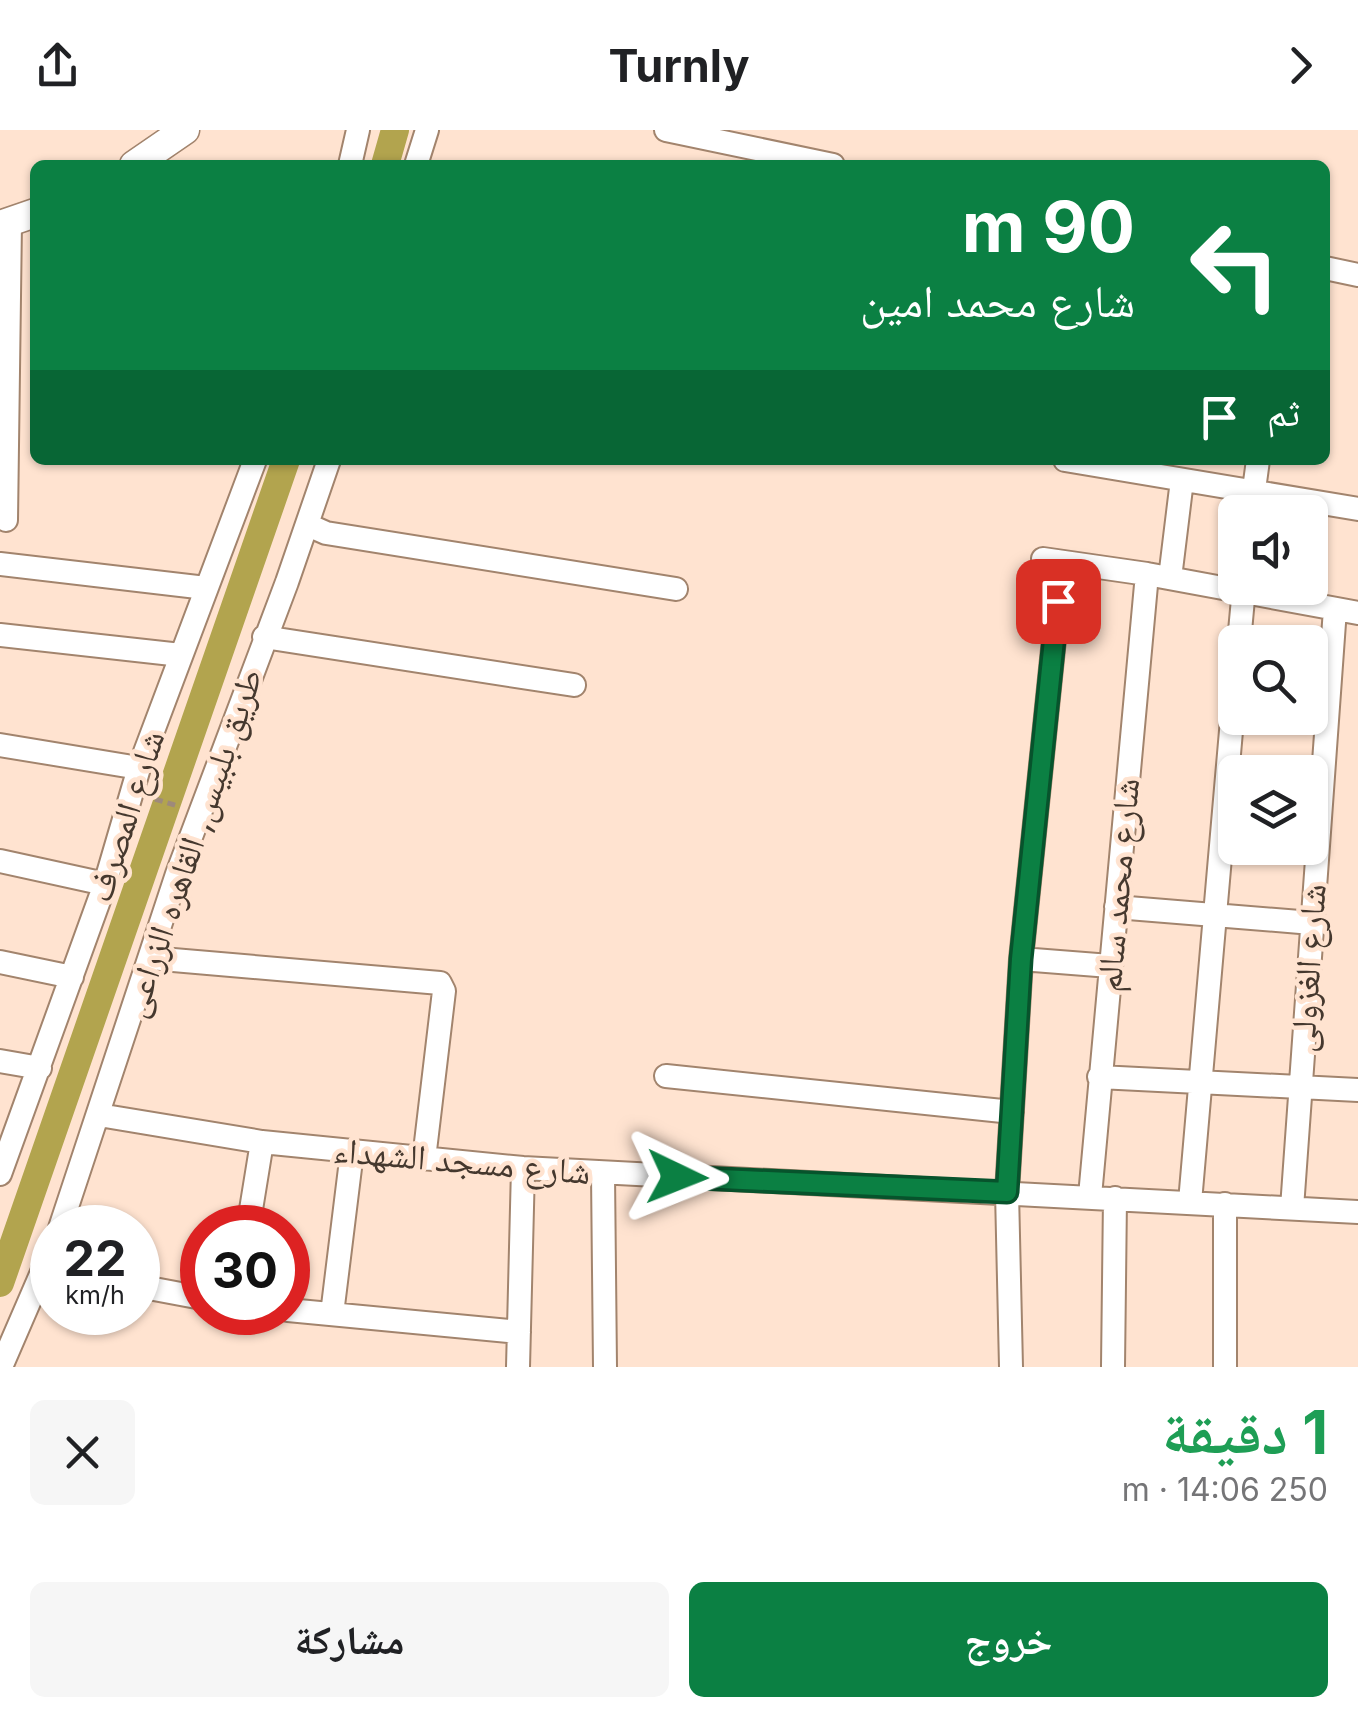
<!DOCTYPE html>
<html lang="ar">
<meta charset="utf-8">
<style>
body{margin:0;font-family:Inter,"Noto Naskh Arabic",sans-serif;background:#f6f6f6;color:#202124;direction:rtl;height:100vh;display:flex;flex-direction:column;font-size:38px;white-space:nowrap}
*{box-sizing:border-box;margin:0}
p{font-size:32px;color:#757577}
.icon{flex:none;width:55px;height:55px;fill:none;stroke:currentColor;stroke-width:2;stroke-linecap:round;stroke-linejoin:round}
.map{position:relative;height:1237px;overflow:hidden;direction:ltr}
.details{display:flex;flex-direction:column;background:#fff;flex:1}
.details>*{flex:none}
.guide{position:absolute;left:30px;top:30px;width:1300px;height:305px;border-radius:15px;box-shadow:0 2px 8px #0004;direction:rtl;background:#0b8043;color:#fff;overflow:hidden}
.buttons{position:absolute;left:1218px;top:365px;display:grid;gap:20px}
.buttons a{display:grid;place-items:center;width:110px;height:110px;border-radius:15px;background:#fff;box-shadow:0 2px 8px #0004;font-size:50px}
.speed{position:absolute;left:30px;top:1075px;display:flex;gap:20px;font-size:50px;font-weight:700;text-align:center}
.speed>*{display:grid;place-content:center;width:130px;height:130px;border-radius:50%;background:#fff;box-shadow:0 2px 8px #0004;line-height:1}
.speed small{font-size:25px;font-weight:400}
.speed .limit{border:15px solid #d22;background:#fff;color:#111}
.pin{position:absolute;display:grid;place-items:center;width:85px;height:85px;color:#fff;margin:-42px;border-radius:20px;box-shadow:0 5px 15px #0006}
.me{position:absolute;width:110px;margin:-55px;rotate:92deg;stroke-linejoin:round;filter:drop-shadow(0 0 8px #0008)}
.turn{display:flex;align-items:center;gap:35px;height:210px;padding:0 30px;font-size:45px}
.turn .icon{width:130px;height:130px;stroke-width:2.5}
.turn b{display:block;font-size:70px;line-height:85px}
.then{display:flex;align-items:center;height:95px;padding:0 30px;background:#0003;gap:20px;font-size:38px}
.round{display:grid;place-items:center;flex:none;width:105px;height:105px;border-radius:15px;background:#f6f6f6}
.head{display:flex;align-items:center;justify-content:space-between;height:170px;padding:0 30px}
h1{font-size:60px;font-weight:700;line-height:75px;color:#1e9e55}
.primary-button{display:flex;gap:20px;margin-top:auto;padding:20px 30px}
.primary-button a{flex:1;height:115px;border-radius:15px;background:#0b8043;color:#fff;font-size:40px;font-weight:700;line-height:115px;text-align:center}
.primary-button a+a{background:#f6f6f6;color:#202124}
header{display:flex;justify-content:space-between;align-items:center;height:130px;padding:0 30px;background:#fff;font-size:45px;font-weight:700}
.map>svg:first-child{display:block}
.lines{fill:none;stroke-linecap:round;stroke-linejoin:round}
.canal{stroke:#b2a44e;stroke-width:28}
.minor-casing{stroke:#a2846d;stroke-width:26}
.tertiary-casing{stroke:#a2846d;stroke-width:31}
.path{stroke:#9e8a7b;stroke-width:5;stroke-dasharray:8 5;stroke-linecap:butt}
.minor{stroke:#fff;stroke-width:22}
.tertiary{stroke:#fff;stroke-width:28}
.route-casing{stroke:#07532c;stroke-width:25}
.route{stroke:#0b8043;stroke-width:18}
.labels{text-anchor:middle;stroke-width:9;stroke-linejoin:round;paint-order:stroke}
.street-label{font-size:35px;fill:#45382e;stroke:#ffe3d0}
</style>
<header><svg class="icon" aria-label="forward" viewBox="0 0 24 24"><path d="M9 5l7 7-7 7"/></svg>Turnly<svg class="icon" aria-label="share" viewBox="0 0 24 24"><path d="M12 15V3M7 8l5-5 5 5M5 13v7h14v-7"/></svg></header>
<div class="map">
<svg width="1358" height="1237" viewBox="0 0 1358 1237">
<rect width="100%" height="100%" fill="#ffe3d0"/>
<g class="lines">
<!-- canal -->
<path class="canal" d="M385,35L395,0
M0,1153L286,330"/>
<defs>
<path id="minor" d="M666,0L833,35
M350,35L358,0
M416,35L427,0
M1325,138L1358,145
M1065,330L1358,379
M1251,382L1258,330
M6,390L10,92
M308,395L326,403L676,459
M1043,429L1147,444L1358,483
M0,434L206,458
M1170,448L1182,350
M0,505L181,525
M264,507L574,555
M1239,512L1244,458
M0,615L139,638
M0,731L105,754
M1116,777L1312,793
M150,828L440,853L444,861L424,1029
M1021,829L1110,836
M0,832L72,847
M0,931L40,938
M666,946L1012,982
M1099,947L1358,960
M99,985L262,1012L523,1038L1358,1082
M0,1044L105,754L139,638L255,330
M603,1044L605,1237
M1090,1066L1147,444
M1190,1072L1235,555
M1292,1078L1335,479
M60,1098L177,744L287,452L329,330
M248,1098L262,1012
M138,1156L202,1168
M288,1180L519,1202
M332,1184L352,1022
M1,1237L52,1119
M518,1237L523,1038
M1011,1237L1007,1062L1021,829L1062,432
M1113,1237L1115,1068
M1225,1237V1074"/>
<path id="tertiary" d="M134,35L185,0
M0,95L35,83"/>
</defs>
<!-- minor casing -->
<use href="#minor" class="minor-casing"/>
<!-- tertiary casing -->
<use href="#tertiary" class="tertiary-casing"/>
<!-- path -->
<path class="path" d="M155,669L178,676"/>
<!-- minor -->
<use href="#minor" class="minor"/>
<!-- tertiary -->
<use href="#tertiary" class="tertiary"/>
</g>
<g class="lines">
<defs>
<path id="route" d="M677,1047L1007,1062L1021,829L1058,471"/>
</defs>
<!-- route casing -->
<use href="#route" class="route-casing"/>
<!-- route -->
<use href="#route" class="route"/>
</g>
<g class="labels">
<!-- street labels -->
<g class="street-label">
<text transform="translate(126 686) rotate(-72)" y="12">شارع المصرف</text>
<text transform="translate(192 713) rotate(-71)" y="12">طريق بلبيس, القاهره الزراعى</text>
<text transform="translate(1118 755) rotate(-85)" y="12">شارع محمد سالم</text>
<text transform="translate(1308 838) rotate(-86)" y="12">شارع الغزولى</text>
<text transform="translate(462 1031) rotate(5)" y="12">شارع مسجد الشهداء</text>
</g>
</g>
</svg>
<div class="buttons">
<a><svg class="icon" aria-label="sound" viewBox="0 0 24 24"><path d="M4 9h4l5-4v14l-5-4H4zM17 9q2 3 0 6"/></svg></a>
<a><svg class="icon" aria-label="search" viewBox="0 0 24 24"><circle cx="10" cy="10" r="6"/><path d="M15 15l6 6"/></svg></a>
<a><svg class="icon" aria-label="layers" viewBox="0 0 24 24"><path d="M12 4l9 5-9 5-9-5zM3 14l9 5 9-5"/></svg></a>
</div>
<div class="speed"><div>22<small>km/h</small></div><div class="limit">30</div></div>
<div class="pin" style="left:1058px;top:471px;background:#d93025"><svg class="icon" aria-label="arrive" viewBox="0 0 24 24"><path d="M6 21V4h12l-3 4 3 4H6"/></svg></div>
<svg class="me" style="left:677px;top:1047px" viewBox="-20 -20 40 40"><path d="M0-17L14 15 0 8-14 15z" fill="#0b8043" stroke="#fff" stroke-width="4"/></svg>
<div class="guide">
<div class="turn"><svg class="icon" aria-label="left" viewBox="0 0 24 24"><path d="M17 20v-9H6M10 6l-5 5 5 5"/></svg><div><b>90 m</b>شارع محمد امين</div></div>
<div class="then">ثم<svg class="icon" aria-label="arrive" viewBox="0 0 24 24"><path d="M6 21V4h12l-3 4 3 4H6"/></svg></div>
</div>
</div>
<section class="details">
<div class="head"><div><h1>1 دقيقة</h1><p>250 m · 14:06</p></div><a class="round"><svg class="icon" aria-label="close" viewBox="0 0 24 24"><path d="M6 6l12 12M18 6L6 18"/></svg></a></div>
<div class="primary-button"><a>خروج</a><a>مشاركة</a></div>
</section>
